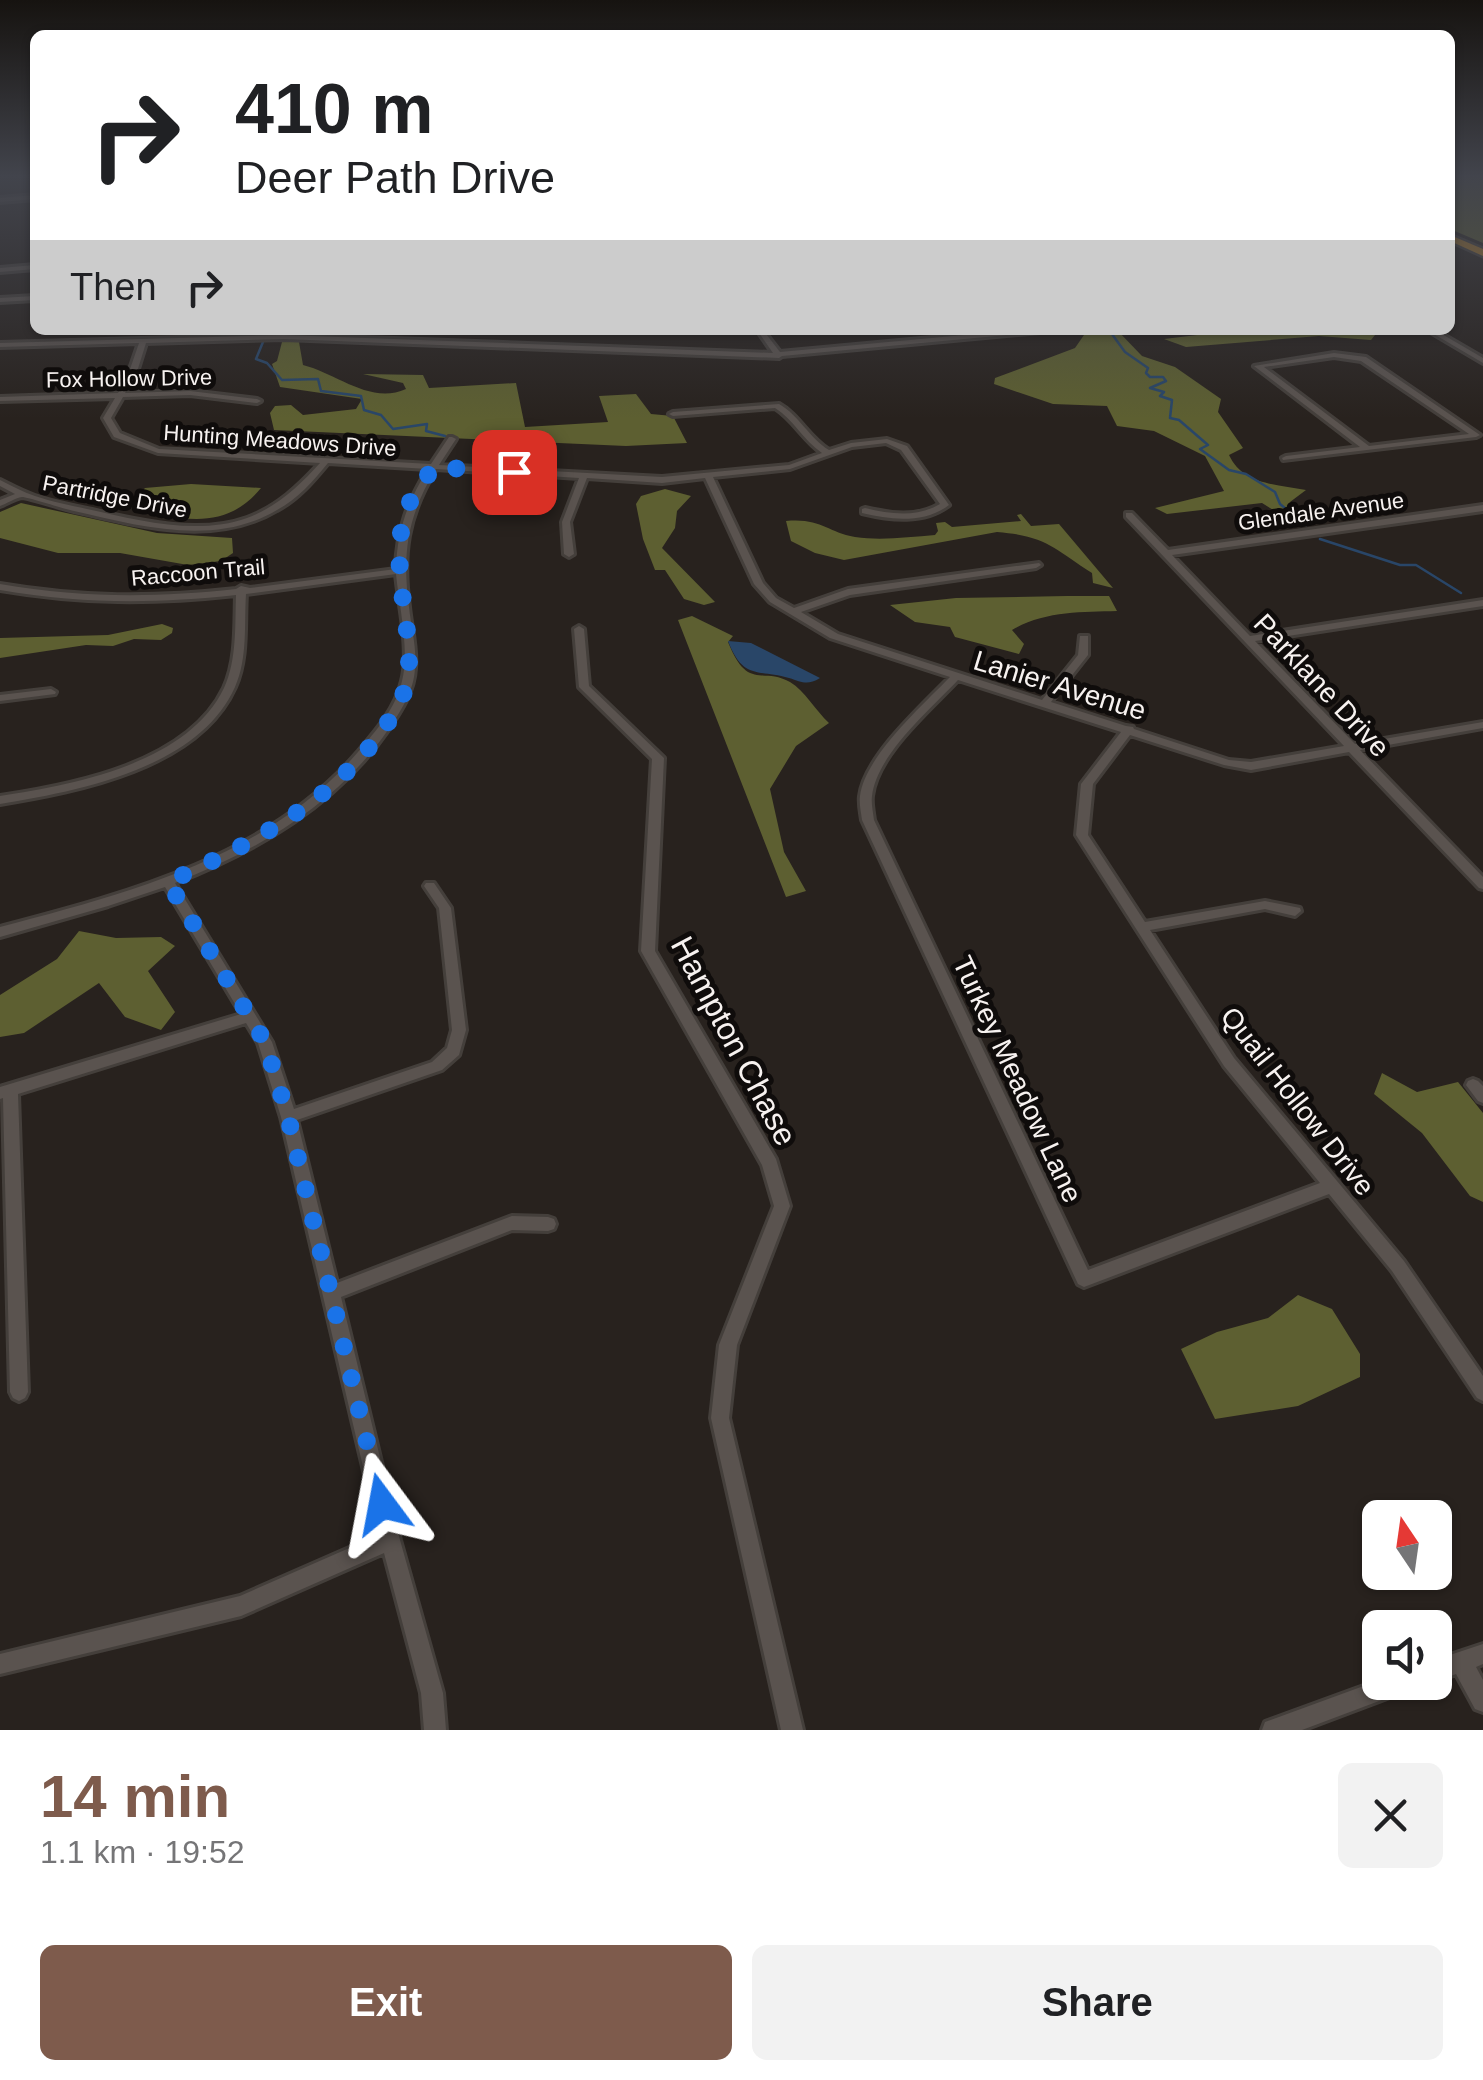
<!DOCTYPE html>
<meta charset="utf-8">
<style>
body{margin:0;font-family:Arial,sans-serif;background:#f2f2f2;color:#202124;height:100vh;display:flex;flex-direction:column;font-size:38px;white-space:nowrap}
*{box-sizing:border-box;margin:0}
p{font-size:32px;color:#757577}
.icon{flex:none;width:55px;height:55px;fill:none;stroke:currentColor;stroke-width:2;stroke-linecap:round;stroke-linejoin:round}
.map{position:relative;height:1730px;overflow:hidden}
.drawer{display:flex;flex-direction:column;background:#fff;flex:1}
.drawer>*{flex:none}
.guide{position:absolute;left:30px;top:30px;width:1425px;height:305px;border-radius:15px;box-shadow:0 2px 8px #0004;background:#fff;color:#202124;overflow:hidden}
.needle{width:65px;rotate:347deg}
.controls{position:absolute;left:1362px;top:1500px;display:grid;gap:20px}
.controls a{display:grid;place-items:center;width:90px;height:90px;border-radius:15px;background:#fff;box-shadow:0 2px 8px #0004;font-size:50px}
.pin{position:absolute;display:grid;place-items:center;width:85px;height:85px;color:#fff;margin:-42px;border-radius:20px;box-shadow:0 5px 15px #0006}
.me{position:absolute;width:110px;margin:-55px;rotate:347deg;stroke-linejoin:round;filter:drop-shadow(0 0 8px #0008)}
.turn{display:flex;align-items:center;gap:35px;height:210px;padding:0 40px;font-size:45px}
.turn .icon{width:130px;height:130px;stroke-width:2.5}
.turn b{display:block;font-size:70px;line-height:85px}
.then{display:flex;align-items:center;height:95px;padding:0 40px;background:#0003;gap:20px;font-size:38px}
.round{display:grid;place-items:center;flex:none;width:105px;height:105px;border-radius:15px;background:#f2f2f2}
.headline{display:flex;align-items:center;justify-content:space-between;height:170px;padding:0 40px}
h1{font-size:60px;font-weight:800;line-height:75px;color:#7e5b4c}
.button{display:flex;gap:20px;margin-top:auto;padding:20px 40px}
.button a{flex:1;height:115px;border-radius:15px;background:#7e5b4c;color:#fff;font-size:40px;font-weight:800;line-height:115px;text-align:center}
.button a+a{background:#f2f2f2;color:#202124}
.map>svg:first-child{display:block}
.forest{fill:#5d5f31}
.water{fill:#294668}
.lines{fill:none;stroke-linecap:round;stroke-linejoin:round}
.stream{stroke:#294668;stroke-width:2.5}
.minor-casing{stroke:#443f3b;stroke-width:6}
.highway-casing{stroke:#443f3b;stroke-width:5}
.minor{fill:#5a534f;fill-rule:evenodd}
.highway{fill:#b78028;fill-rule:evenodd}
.route{stroke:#1a73e8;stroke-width:18;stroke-dasharray:0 32.4}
.labels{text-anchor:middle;stroke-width:10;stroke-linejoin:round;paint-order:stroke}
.far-street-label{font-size:22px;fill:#f7f2f0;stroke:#0f0c0b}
.street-label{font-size:28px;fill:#f7f2f0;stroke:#0f0c0b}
.near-street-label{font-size:32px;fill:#f7f2f0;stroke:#0f0c0b}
</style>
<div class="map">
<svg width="1483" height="1730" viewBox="0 0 1483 1730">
<rect width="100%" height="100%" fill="#28221e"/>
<!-- forest -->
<path class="forest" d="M1450,176H1483V243L1450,229Z
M1117,330L1142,356L1175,367L1221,399L1218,412L1243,448L1229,455C1243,485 1276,484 1306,490L1290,502L1311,523L1297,525L1262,503L1167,514L1155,508L1224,491L1205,456L1154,431L1117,426L1107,406L1053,404L994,384L995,378L1075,348L1084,335L1081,331Z
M1239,330H1379L1371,340L1319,336L1186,347L1164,339Z
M295,340L299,342L303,365C336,373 370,405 406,389L403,383L363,374L423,375L429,388L516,383L525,427L608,422L599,396L636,394L651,414L673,416L687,443L626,446L274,430L270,413L275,406L291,405L303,415L356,409L362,399L280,387L272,364L277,361L282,342Z
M191,484L261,488C224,534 176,518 127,507L145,488Z
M665,489L691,496L677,511L675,528L662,548L715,602L704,605L684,599L665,570H655L643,539L636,504L641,496Z
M21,503L157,533L232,538L233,553L221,561L188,565L120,553H58L0,538V512Z
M1021,514L1031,526L1059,524L1113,588L1093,583L1092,573C1054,549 1047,536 997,532L844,560L815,553L791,541L786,521C822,518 826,532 855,537C881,541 909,537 935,535L938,531L936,523L945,522L952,527L1021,521L1017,515Z
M1067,596H1109L1117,611C1082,612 1044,611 1012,630L1024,644L1019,654L955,637L950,627L915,622L890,605L956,598Z
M692,616L733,636L728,642C748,692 762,666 790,682C805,691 816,711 829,723L796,746L770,789L784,852L806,891L786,897L678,620Z
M162,624L173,628L172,633L161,640L134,639L113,646L86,645L0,658V638L108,635Z
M79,931L116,938L161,937L175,946L148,971L175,1012L161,1030L125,1017L99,983L24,1033L0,1037V995L57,959Z
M1382,1073L1417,1092L1458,1082L1483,1113V1202L1470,1196L1422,1133L1374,1094Z
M1298,1295L1332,1309L1360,1354V1377L1298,1406L1215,1419L1181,1349L1217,1332L1268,1318Z"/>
<!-- water -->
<path class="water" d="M728,641L751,643L820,678C807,686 802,682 789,678C757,669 743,680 728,641Z"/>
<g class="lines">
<!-- stream -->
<path class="stream" d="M1109,330L1125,352L1148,368L1146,373L1150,377H1163L1166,381L1150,388L1164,392L1160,396L1172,400L1170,418L1179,420L1208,445L1200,449L1229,470L1246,474L1275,492L1280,504L1306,525
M263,342L256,359L267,363L282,380L318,379L321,391L361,396L364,410L381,415L393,429L427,424L426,431L445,436
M1320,539L1400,565H1416L1461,593"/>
<defs>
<path id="minor" d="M35,195V199L0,202V198Z
M35,265V269L0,272V268Z
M35,296V300L0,302V298Z
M757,330H763L780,352L1018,330H1043L1040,332L782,356L779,358L284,339L146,343L136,375L125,393L190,391L257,399L261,401L257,403L190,395L123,397L111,418L120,433L159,449L431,464L449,437H452L456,439L439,465L662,477L789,465L822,453C803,440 794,420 775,408L673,416L669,414L673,412L779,404C799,415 809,438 829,450L851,443L887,439L907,446L949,505C924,524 891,520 862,513V509L865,508C891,514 916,518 940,504L901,450L886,443L852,447L790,469L713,477L763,583L776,598L794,608L848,589L1039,563L1041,565L1036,568L850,595L801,612L838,634L1042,700L1078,655L1080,636H1088V655L1051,702L1126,726L1133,727L1134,729L1229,760L1251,762L1344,746L1126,517V513H1132L1168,550L1483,505V511L1172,555L1250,636L1483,600V606L1255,641L1355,744L1483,722V728L1360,750L1483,877V889L1479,888L1349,752L1251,770L1224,765L1130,735L1093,784L1088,835L1145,922L1265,901L1300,908L1301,911L1295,916L1265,909L1150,930L1234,1058L1404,1261L1483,1376V1401L1477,1398L1392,1271L1329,1194L1084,1287L1078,1284L862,820C861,812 859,804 860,796C865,756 923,705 950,677L830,638L770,602L754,584L705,478L662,483L587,478L570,522L574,554L569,557L564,554L562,522L579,478L436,469C407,516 402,554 409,607C411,627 417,648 415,668C414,691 401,711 388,730C336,805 258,850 175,883L272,1042L294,1109L432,1062L447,1048L452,1030L439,908L424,886L426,883H434L451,908L466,1030L459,1055L442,1070L297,1120L337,1283L512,1216L548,1217L554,1219L556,1224L554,1229L548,1231L512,1230L341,1297L400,1540L443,1693L446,1730H424L421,1693L384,1553L241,1616L0,1674V1654L240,1596L379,1535L281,1117L258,1043L246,1023L18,1094L28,1392L25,1398L19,1401L13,1398L10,1392L3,1098L0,1099V1087L241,1014L165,887L108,906L0,937V927C129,893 268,857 358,752C376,731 396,708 402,681C410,651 399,606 396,574L246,594C244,624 248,658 235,687C199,768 79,791 0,804V796C74,785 188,763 224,688C237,660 235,625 236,595C153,604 82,604 0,590V584C82,598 153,598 236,589L241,586L250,588L396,569C397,530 408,501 428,469L328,463C313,481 298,499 277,510C215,547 139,526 74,511C64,509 28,497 22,497C15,498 6,504 0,506V500L15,494L0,486V480C12,486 23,492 35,496C52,502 70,505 87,509C137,520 197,536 247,518C277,507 299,486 320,463L158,453L114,437L103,418L115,398L0,401V397L118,393L128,375L139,343L0,347V343L284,335L773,353ZM958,680L1121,732L1081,784L1076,835L1224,1066L1320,1183L1088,1270L874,820C873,812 871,803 872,796C877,754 931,709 958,680Z
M1427,330H1435L1483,358V363Z
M1334,353L1366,357L1480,435L1476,437L1283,460L1282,458L1286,456L1360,447L1254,366ZM1334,357L1361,361L1469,434L1369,446L1264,367Z
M579,626L584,629L589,686L664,758L655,951L776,1159L790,1206L737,1345L729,1418L803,1730H781L711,1418L719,1345L774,1206L762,1165L641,951L652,759L579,687L574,629Z
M51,689L56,692L55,694L0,701V695Z
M1473,1079L1478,1081L1483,1086V1103L1478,1101L1466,1085L1468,1081Z
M1483,1644V1664L1476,1667L1483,1680V1712L1475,1709L1456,1674L1435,1682V1660Z
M1380,1680V1682H1414L1411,1689L1302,1730H1262L1265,1722Z"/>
<path id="highway" d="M1450,235L1483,249V256L1450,241Z"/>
</defs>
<!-- minor casing -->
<use href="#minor" class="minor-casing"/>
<!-- highway casing -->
<use href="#highway" class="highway-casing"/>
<!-- minor -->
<use href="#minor" class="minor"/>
<!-- highway -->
<use href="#highway" class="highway"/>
</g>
<!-- sky -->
<linearGradient id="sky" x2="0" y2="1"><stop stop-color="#161310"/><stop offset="0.42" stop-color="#42444c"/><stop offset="1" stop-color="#42444c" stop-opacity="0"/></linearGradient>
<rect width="1483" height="419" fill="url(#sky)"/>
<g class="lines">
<!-- route -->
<path class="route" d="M382,1504L288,1117L265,1042L168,882C250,844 331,804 384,728C397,710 409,689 409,665C410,612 385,549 412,498C417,487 427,477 434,467L514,472"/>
</g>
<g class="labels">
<!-- far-street labels -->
<g class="far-street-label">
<text transform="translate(129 378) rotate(-1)" y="8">Fox Hollow Drive</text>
<text transform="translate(280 440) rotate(4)" y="8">Hunting Meadows Drive</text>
<text transform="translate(115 496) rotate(11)" y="8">Partridge Drive</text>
<text transform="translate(1321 511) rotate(-8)" y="8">Glendale Avenue</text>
<text transform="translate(198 572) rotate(-5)" y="8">Raccoon Trail</text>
</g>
<!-- street labels -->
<g class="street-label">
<text transform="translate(1060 685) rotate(17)" y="10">Lanier Avenue</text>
<text transform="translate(1322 685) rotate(47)" y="10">Parklane Drive</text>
<text transform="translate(1018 1079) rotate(65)" y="10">Turkey Meadow Lane</text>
<text transform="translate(1298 1101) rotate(52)" y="10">Quail Hollow Drive</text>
</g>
<!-- near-street labels -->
<g class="near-street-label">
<text transform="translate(734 1041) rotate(62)" y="11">Hampton Chase</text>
</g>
</g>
</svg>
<div class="controls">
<a><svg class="needle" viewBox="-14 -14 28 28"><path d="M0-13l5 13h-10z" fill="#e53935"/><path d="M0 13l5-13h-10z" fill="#757577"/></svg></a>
<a><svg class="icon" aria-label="sound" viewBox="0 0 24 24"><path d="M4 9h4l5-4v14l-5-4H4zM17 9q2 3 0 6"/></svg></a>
</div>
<div class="pin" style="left:514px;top:472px;background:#d93025"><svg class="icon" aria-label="arrive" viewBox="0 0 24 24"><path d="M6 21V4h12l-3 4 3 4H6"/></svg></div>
<svg class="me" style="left:382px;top:1504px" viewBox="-20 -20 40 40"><path d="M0-17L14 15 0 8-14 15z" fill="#1a73e8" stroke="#fff" stroke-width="4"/></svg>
<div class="guide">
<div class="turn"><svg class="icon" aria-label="right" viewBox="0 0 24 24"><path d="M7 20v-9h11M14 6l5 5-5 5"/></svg><div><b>410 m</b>Deer Path Drive</div></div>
<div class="then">Then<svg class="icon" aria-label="right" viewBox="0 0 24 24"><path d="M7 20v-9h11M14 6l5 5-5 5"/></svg></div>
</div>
</div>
<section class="drawer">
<div class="headline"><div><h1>14 min</h1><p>1.1 km · 19:52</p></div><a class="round"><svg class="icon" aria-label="close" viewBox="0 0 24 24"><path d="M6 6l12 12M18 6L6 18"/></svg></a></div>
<div class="button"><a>Exit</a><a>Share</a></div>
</section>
